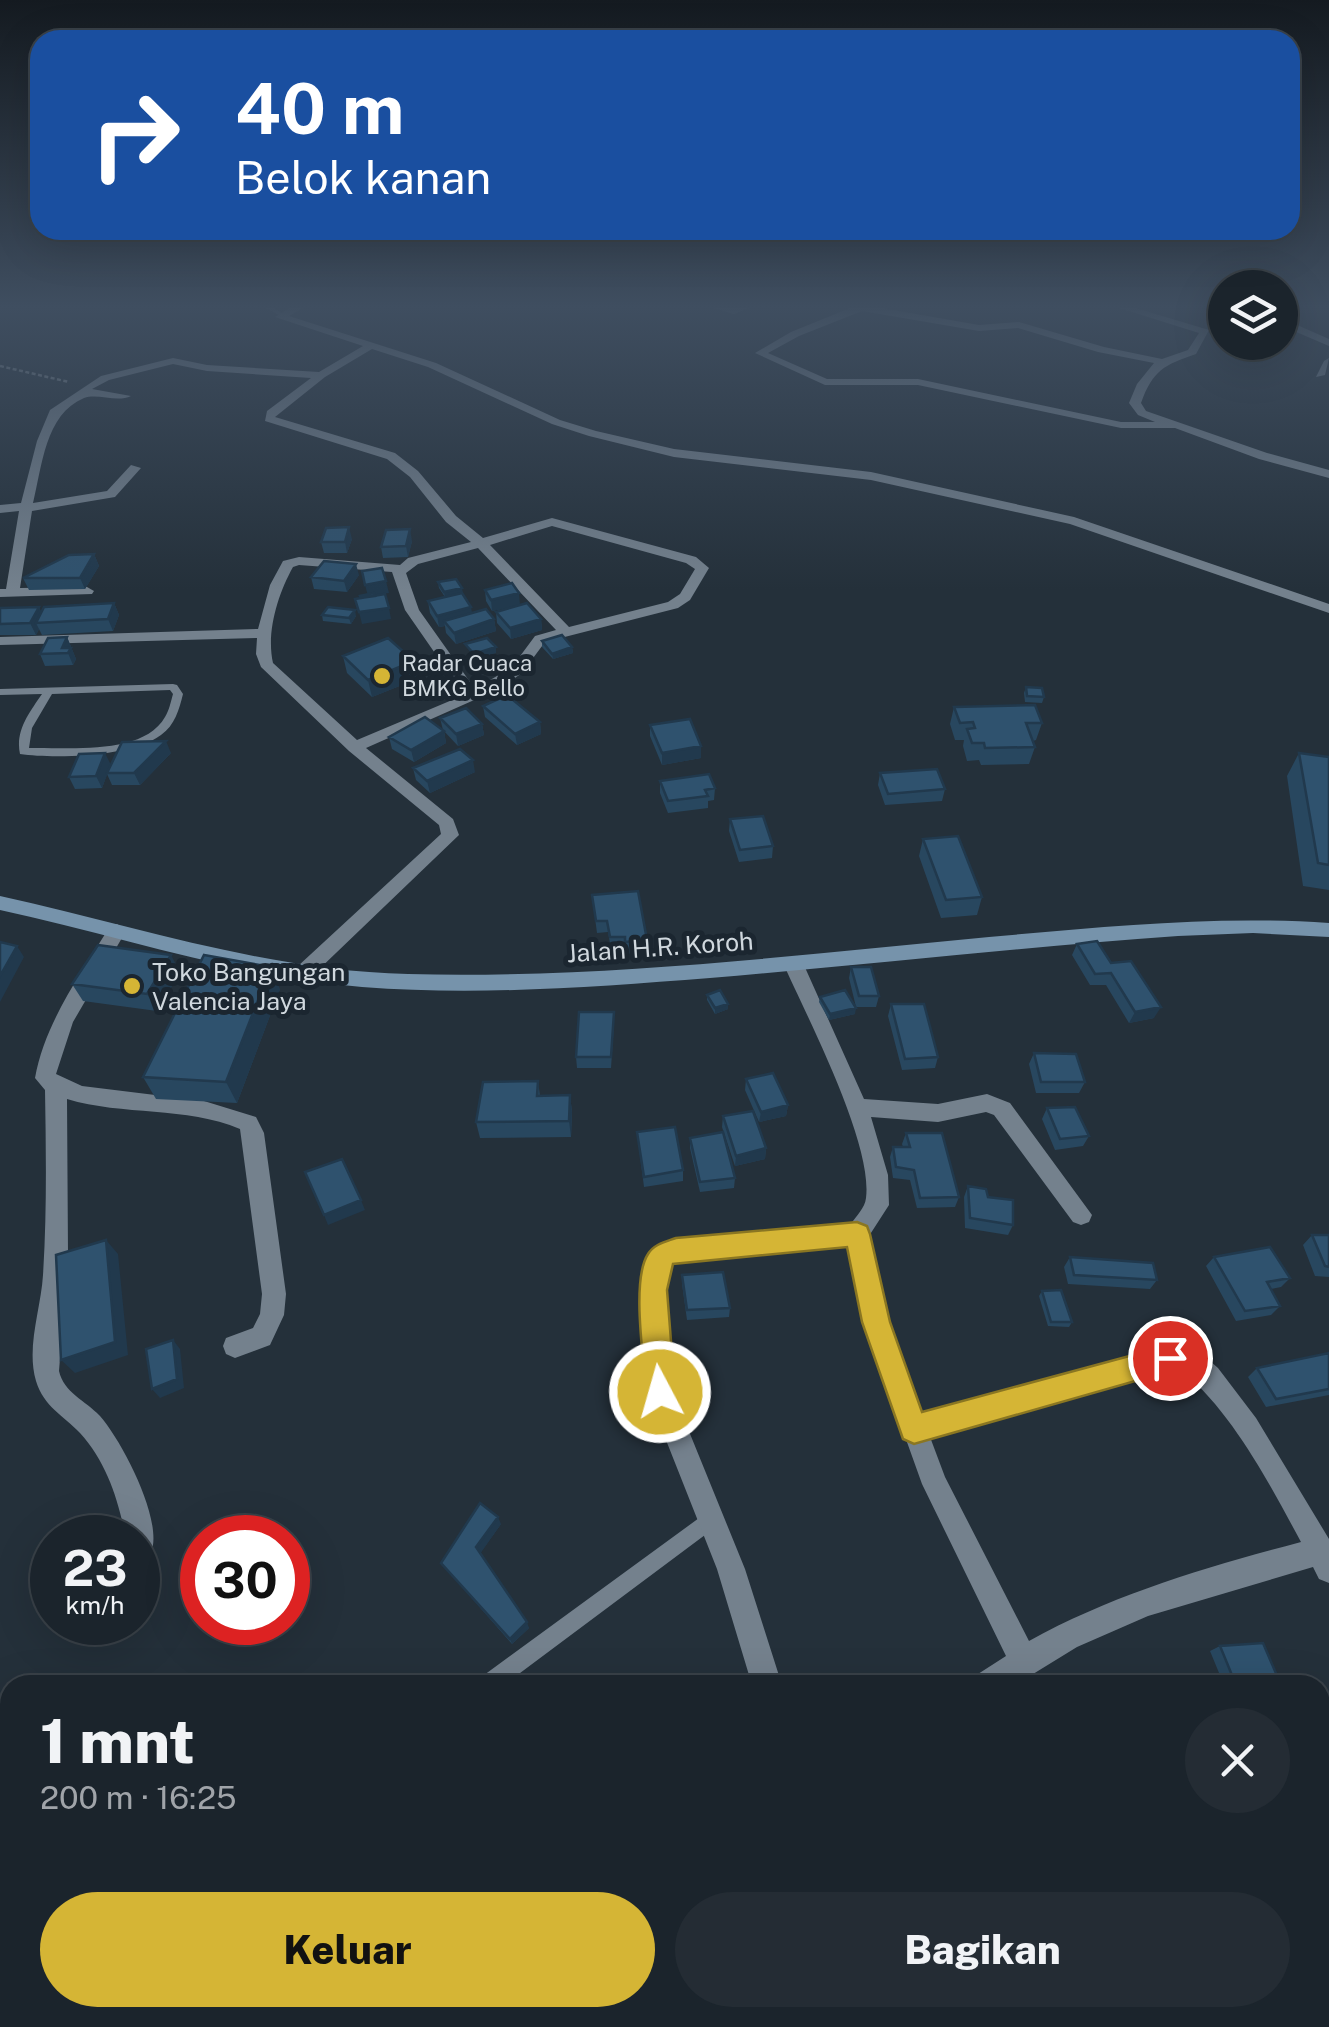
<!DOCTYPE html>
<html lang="id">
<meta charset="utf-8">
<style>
body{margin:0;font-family:"Public Sans",sans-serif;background:#242c34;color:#f1f3f6;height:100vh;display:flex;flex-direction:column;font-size:38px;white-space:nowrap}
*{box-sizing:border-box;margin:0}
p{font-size:32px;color:#a0a4a9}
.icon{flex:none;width:55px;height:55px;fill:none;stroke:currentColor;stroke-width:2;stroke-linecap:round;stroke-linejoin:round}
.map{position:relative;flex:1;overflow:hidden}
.drawer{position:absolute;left:0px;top:1675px;width:1330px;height:352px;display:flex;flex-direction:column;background:#1b242c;border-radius:30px 30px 0 0;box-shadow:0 10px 40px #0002,0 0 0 2px #394148}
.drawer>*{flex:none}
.banner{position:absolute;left:30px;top:30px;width:1270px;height:210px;border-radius:30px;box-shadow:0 10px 40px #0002,0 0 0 2px #394148;background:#1a4fa0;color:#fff;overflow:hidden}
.controls{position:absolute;left:1208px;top:270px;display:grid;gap:20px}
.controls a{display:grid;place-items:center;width:90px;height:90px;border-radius:50%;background:#1b242c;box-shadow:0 10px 40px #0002,0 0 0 2px #394148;font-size:50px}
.speed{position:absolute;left:30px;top:1515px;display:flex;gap:20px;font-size:50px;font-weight:700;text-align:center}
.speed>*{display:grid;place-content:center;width:130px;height:130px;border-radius:50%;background:#1b242c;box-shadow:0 10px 40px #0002,0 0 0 2px #394148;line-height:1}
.speed small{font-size:25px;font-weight:400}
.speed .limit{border:15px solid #d22;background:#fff;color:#111}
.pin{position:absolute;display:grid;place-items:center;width:85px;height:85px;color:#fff;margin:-42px;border:5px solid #fff;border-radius:50%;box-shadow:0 2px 10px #0007}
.me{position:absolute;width:110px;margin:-55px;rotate:354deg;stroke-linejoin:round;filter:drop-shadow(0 0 8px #0008)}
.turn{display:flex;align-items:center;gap:35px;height:210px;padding:0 40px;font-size:45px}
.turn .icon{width:130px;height:130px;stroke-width:2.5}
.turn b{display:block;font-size:70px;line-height:85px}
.round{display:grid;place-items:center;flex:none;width:105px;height:105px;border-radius:52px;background:#242c34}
.summary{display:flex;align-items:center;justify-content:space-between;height:170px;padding:0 40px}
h1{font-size:60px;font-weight:800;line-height:75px}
.primary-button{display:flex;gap:20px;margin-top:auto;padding:20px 40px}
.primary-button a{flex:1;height:115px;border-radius:60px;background:#d5b535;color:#111;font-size:40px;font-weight:800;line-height:115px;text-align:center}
.primary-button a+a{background:#242c34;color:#f1f3f6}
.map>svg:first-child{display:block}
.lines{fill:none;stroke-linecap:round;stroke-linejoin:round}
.path-far1{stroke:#7a848c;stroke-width:2.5;stroke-dasharray:4 2.5;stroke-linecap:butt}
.path{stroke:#7a848c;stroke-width:6;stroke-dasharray:11 8;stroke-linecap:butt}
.lane{fill:#74818d;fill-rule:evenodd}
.street{fill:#74818d;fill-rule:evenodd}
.secondary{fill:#7693ab;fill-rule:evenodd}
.wall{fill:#28475f}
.shaded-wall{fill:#21394d}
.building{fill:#2f526e;stroke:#21394d;stroke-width:2.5}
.route{fill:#d5b535;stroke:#8a7622;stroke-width:2.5}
.poi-dot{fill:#d5b535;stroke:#1b2630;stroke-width:4}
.labels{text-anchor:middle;stroke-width:10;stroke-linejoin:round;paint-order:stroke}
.far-poi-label{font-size:22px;fill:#d0d8de;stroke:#1b2630;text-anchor:start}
.street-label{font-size:25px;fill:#d0d8de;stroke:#1b2630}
.poi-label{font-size:25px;fill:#d0d8de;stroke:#1b2630;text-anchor:start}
</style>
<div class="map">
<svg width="1329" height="2027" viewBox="0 0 1329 2027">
<rect width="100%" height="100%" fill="#24303a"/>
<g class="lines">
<!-- path-far1 -->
<path class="path-far1" d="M0,366L69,382"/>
<!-- path -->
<path class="path" d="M644,2027L651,2018"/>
<!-- lane -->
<path class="lane" d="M262,306H270L284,314L279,315Z
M173,684L177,685L183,694C179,710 175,725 161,735C132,757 55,759 20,754C15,731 29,713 42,694L0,695V689ZM170,690L173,694C171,701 169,711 165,717C143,756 68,747 29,748L32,728L52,694Z
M710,1510L717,1512L719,1519L717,1526L504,1685H477L480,1678Z"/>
<!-- street -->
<path class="street" d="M293,306H306L289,316L436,363L560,420L596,431L674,449L871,472L1074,517L1329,604V613L1070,524L871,480L674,457L589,436L552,424L428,367L372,349L325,377L275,417L395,453L418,471L456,516L483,538L552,518L696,557L709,568L690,600L678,608L545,642L522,673L499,689L366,748L453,819L459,835L312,976H298L295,971L298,966L441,834L439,825L349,751L261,667L256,654L257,638L0,645V637L258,629L270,585L283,561L299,557L400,565L408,558L471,542L446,522L410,477L387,459L265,421L267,411L311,378L207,371L173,364L109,380L92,389L131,396C117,403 98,393 84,398C45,414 42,467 33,503L107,491L131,465L141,468L115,497L32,511L20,588L87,587L94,591L92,594L0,597V589H6L19,511L0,513V505L21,503L37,441L50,410L101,376L173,358L207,365L319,372L363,346L275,317ZM552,526L686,563L695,569L680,594L668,602L569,627L490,545ZM478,548L556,630L535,636L512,667L475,689L419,610L406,573L418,564ZM299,565L392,572L405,610L464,695L357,740L273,663C266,632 278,594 293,567Z
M706,306H754L734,314Z
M847,306H870L979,325L1019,322L1104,347L1162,359L1188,350L1199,333L1113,306H1129L1209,330L1196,354C1164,365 1153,370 1141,403L1146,411L1267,453L1329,470V478L1259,459L1175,428H1121L918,385H825L755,353L791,332L850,308ZM862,311L979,331L1018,328L1098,352L1154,363L1137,384L1129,403L1138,415L1155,422H1121L918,379H827L768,353L799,336Z
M1290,306H1300L1288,321L1329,339V346L1280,325V318Z
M1329,358L1325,375L1316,377L1324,361Z
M117,924L126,931L73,1022L56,1074L82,1086L204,1101L256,1117L264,1133L286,1294L284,1315L270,1345L235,1358L226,1354L223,1346L226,1338L253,1328L260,1314L262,1294L240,1129C186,1106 123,1116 67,1099L68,1254L59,1371C64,1393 85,1400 100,1416C122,1441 164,1521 151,1553L141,1557L138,1555V1538H126C118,1499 107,1463 80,1433C63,1415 44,1407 36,1381C26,1347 41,1309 43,1275C47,1213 46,1151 45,1090L35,1078C45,1022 81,974 110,926Z
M793,956L803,963L864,1099L938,1104L987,1094L1010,1103L1092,1215L1089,1222L1081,1225L1073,1222L994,1115L986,1112L938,1122L871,1117L888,1175L889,1205L869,1236L888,1322L922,1414L1171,1346L1202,1354L1218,1368L1256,1418L1329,1539V1583L1319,1579L1313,1567L1148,1616L1077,1647L1015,1685H974L978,1674L1006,1656L922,1484L864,1322L848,1245L675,1262L667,1272V1343L673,1392L745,1569L782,1685H752L717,1569L647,1392L643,1343V1269L661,1244L669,1241L851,1224C856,1216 865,1208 866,1198C873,1143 807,1017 783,963ZM1171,1370L1184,1372C1235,1417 1269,1483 1301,1542C1207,1567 1114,1594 1029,1641L945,1477L930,1437Z
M1126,2018H1160L1163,2027H1129Z"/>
<!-- secondary -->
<path class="secondary" d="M0,896C135,926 269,971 408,974C603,979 796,955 989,937C1102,927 1215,915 1329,923V937L1253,933L1178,936C1022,947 866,965 710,978C595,987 478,996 362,987C239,977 120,936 0,910Z"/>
</g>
<!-- wall -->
<path class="wall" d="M352,539L347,553H324L321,542Z
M412,541L408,557L383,558L381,547Z
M94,554L99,566L85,589L29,590L23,578Z
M359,575L347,592L314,589L311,577Z
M438,582L463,594L472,613L494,619L496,631L456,644L446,633L445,626L439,627L430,613L428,601L445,597L439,588Z
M485,590L520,605L541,619L542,630L511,639L497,623L496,612L516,606L492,611L486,601Z
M114,603L119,615L113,631L42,635L39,629L36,635H0V608L39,607L41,612Z
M322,615L356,616L351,624L323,621Z
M67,637L76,659L73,665L45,666L40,654Z
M542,641L572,647L573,653L553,659L542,647Z
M343,656L414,661L417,679L372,697L347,673Z
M1026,687L1044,697L1042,703L1025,702L1024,693Z
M483,706L540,722L541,734L517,745L485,717Z
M954,707L1042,723L1036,740L1033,741L1035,747L1029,764L981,765L979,760L967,761L963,746L964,740H955L950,724Z
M440,718L482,724L484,735L458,746L443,730Z
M650,725L701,746V758L662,765L650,736Z
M444,731L446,743L414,762L392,749L389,737Z
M171,753L140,785H112L107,774L102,788L75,789L69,777Z
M1299,753L1329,757V890L1303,886L1287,776Z
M413,768L475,772L430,793L416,780Z
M880,773L945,789L942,801L885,805L878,785Z
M660,781L715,788L714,800L708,801V808L668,813L660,793Z
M730,819L773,846L772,858L739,862L729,831Z
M923,839L982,897L977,915L941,918L919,856Z
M592,895L647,940V951L626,954L625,948L611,949L608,932L597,933Z
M1077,944L1111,963L1154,1018L1129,1023L1106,985H1090L1072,955Z
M851,967L879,996L876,1007H856L849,978Z
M180,972L157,1011L83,1001L72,984Z
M280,989L237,1103L156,1099L143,1077Z
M707,995L728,1009L715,1014L707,1000Z
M820,997L855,1014L829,1020L819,1002Z
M891,1004L938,1057L935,1068L902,1070L888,1016Z
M614,1024L611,1068H577L576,1057Z
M1034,1053L1085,1082L1079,1093H1036L1029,1064Z
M746,1079L788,1105L786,1116L759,1122L745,1090Z
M538,1081L540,1096L570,1095L572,1112L571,1137L480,1138L476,1122Z
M1047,1108L1089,1136L1083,1146L1055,1150L1042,1119Z
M723,1116L766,1148L765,1159L735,1166L722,1127Z
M637,1132L683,1170V1181L644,1187Z
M906,1133L959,1197L955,1207L917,1208L910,1180L893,1178L890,1157L893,1147H903L902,1144Z
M690,1138L735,1178L734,1188L700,1192L690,1148Z
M968,1186L1013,1225L1008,1235L965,1228L964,1197Z
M1312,1235H1329V1277L1315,1276L1303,1245Z
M1070,1257L1157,1280L1150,1289L1068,1284L1064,1267Z
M1214,1257L1290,1278L1281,1287L1271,1289L1280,1306L1271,1315L1236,1321L1206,1266Z
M682,1275L730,1308L729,1317L687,1320L682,1284Z
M1042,1291L1072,1322L1069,1327L1048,1326L1039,1296Z
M1329,1353V1395L1266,1407L1248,1377L1257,1368Z
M501,1524L480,1553L529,1628L512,1644L441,1563Z
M1220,1646L1281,1685H1224L1210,1651Z"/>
<!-- shaded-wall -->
<path class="shaded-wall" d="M349,527L352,539L347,553L345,542Z
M410,529L412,541L408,557L406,546Z
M94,554L99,566L85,589L80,578Z
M356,564L359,575L347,592L344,581Z
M386,581L389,593L368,596L365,585Z
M462,588L463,594L445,598L444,592Z
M519,593L520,605L492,611L491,600Z
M114,603L119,615L113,631L108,619Z
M39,607L45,619L36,623L39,629L36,635L30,623Z
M471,607L473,619L444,621L445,626L439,627L437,616Z
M389,608L391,619L362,624L359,612Z
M355,610L356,616L351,624L349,618Z
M494,619L496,631L456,644L454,633Z
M541,619L542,630L511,639L510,628Z
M67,637L76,659L73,665L68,653L62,648Z
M496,647V653L475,660L474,654Z
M572,647L573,653L553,659L552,654Z
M414,661L417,679L372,697L368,680Z
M540,722L541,734L517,745L515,734Z
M482,724L484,735L458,746L456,734Z
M444,731L446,743L414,762L411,750Z
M166,741L171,753L140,785L134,773Z
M701,746V758L662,765V753Z
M105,753L111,765L102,788L96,776Z
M473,760L475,772L430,793L427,781Z
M17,946L24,957L0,1002V976Z
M171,955L180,972L157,1011L147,994Z
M271,967L280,989L237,1103L226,1082Z
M728,1004V1009L715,1014V1008Z
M1161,1007L1154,1018L1129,1023L1135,1012Z
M856,1008L855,1014L829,1020L830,1014Z
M570,1095L572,1112L571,1137L569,1121Z
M788,1105L786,1116L759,1122L761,1112Z
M766,1148L765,1159L735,1166L736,1156Z
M361,1200L365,1210L328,1225L324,1215Z
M106,1240L118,1254L128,1355L75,1373L61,1360Z
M173,1340L180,1349L184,1388L160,1398L152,1389Z
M498,1517L501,1524L480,1554L476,1547Z
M527,1622L529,1628L512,1644L510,1639Z"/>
<!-- building -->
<path class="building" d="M349,527L345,542H321L326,528Z
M410,529L406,546L381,547L386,530Z
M94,554L80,578H23L69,555Z
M324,561L356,564L344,581L311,577Z
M382,568L386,581L365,585L362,571Z
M456,579L462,588L444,592L438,582Z
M512,583L519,593L491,600L485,590Z
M374,593L375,596L361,598L360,596Z
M462,593L471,607L437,616L428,601Z
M385,594L389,608L359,612L355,599Z
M114,603L108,619L36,623L44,607Z
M527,603L541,619L510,628L496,612Z
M39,607L30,623L0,624V608Z
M328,607L355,610L349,618L322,615Z
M486,609L494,619L454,633L444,621Z
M562,635L572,647L552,654L542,641Z
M67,637L62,648H71L68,653L40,654L48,638Z
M388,638L414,661L368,680L343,656Z
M487,638L496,647L474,654L465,644Z
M1026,687L1042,688L1044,697L1027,696Z
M507,695L540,722L515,734L483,706Z
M1035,705L1042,723H1026L1035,747L985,748L984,743H972L967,729L975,728L973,722L960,723L954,707Z
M466,708L482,724L456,734L440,718Z
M425,717L444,731L411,750L389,737Z
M690,719L701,746L662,753L650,725Z
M166,741L134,773H107L122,742Z
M460,749L473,760L427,781L413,768Z
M105,753L96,776L69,777L79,754Z
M1299,753L1329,757V865L1318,863Z
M937,769L945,789L888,794L880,773Z
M709,774L715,788L705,790L708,796L668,801L660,781Z
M763,816L773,846L740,850L730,819Z
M958,836L982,897L946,900L923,839Z
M638,891L647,940L625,942V937H610L607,921H596L592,895Z
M1097,941L1111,963L1131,961L1161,1007L1135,1012L1111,973L1095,974L1077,944Z
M0,942L17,946L0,976Z
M98,945L171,955L147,994L72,984Z
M204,955L271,967L226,1082L143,1077Z
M851,967H871L879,996H859Z
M720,990L728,1004L715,1008L707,995Z
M845,990L856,1008L830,1014L820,997Z
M891,1004H924L938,1057L905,1059Z
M579,1012H614L611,1057H576Z
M1034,1053L1076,1054L1085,1082H1041Z
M773,1073L788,1105L761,1112L746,1079Z
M538,1081L537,1096L570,1095L569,1121L476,1122L483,1082Z
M1075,1107L1089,1136L1060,1139L1047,1108Z
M753,1111L766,1148L736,1156L723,1116Z
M675,1127L683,1170L644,1177L637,1132Z
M723,1132L735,1178L700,1182L690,1138Z
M906,1133H942L959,1197L920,1198L914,1170L896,1167L893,1147H910Z
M342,1159L361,1200L324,1215L305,1172Z
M968,1186L986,1189L988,1197L1013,1200V1225L970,1218Z
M1312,1235H1329V1267L1325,1266Z
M106,1240L115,1342L61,1360L56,1255Z
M1270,1247L1290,1278L1267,1282L1280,1306L1245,1311L1214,1257Z
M1070,1257L1153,1263L1157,1280L1074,1275Z
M723,1272L730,1308L687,1310L682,1275Z
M1061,1290L1072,1322H1051L1042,1291Z
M173,1340L177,1379L152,1389L146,1349Z
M1329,1353V1389L1276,1399L1257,1368Z
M480,1503L498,1517L476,1547L527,1622L510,1639L441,1563Z
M1263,1643L1281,1685H1236L1220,1646Z"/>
<!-- sky -->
<linearGradient id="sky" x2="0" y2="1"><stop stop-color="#141a20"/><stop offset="0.52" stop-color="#3f4e60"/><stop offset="1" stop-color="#3f4e60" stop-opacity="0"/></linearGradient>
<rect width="1329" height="590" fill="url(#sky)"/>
<!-- route -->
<path class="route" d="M857,1222L867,1226L870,1234L890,1322L922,1412L1170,1345L1181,1349L1185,1358L1181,1368L914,1444L903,1439L862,1322L847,1247L673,1264L667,1290L675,1392L670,1402L660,1406L650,1402L646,1392C644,1360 631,1280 648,1254C654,1244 665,1242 676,1238Z"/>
<!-- markers -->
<g class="poi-dot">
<circle cx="382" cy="676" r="10"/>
<circle cx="132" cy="986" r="10"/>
</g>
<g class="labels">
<!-- far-poi labels -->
<g class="far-poi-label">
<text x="402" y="671">Radar Cuaca<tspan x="402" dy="25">BMKG Bello</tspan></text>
</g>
<!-- street labels -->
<g class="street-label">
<text transform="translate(660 947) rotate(-4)" y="9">Jalan H.R. Koroh</text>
</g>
<!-- poi labels -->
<g class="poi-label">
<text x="152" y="981">Toko Bangungan<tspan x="152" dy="29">Valencia Jaya</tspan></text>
</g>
</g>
</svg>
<div class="controls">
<a><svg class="icon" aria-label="layers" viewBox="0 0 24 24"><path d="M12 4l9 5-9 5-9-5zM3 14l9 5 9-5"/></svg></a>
</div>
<div class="speed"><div>23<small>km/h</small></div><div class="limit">30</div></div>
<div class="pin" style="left:1170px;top:1358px;background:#d93025"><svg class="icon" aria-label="arrive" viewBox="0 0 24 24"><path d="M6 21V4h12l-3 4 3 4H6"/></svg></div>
<svg class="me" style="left:660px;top:1392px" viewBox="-20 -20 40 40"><circle r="17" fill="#d5b535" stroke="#fff" stroke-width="3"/><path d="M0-11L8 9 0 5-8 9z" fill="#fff"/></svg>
<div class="banner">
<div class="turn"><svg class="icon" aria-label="right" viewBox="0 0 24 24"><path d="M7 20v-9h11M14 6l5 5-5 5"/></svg><div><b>40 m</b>Belok kanan</div></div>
</div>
<section class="drawer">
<div class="summary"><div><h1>1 mnt</h1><p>200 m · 16:25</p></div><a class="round"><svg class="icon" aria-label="close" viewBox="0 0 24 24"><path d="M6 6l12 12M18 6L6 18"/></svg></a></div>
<div class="primary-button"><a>Keluar</a><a>Bagikan</a></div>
</section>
</div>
